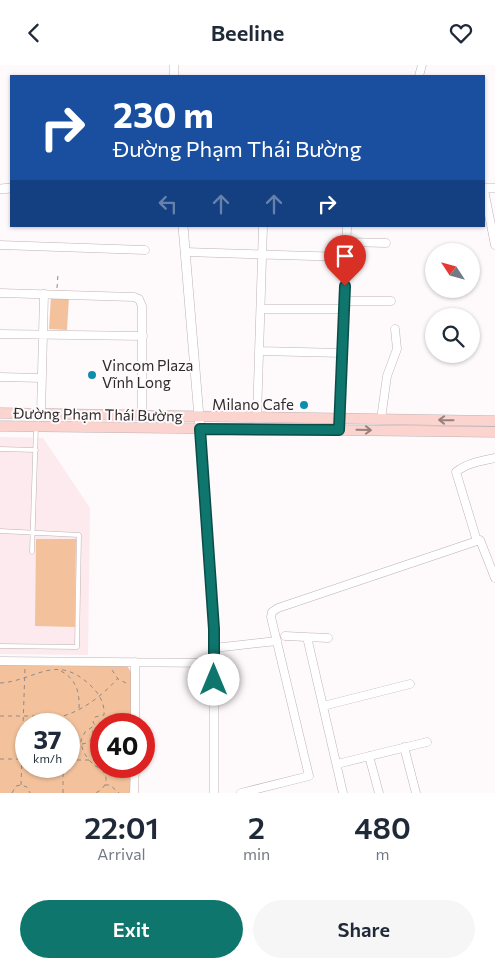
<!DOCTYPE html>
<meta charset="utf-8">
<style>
body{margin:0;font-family:Commissioner,sans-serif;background:#f6f6f7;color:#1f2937;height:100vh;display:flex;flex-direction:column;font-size:19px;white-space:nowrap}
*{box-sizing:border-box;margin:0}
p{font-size:16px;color:#747a83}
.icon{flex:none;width:28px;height:28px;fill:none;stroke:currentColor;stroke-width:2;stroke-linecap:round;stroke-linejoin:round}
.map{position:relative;height:728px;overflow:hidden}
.drawer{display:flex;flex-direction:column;background:#fff;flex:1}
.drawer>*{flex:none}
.top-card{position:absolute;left:10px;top:10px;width:475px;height:152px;border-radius:0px;box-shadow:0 1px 4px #0004;background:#1a4fa0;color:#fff;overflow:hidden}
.needle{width:32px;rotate:306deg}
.tools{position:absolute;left:425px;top:178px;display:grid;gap:10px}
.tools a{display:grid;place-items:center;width:55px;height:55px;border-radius:50%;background:#fff;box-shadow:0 1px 4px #0004;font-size:25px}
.speed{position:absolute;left:15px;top:648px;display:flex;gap:10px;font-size:25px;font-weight:700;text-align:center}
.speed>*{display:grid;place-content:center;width:65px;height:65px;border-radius:50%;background:#fff;box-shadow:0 1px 4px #0004;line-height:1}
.speed small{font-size:12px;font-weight:400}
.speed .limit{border:8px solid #d22;background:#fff;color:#111}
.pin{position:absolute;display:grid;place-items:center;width:42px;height:42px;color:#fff;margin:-51px -21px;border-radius:50% 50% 50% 0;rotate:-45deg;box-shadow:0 0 5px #0007}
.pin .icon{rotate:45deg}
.me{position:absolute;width:55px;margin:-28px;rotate:0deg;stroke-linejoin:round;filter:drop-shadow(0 0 4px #0008)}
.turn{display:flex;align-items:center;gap:18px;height:105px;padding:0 20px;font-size:22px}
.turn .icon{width:65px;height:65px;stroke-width:2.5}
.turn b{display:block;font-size:35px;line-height:42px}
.lanes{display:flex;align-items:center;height:48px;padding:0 20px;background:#0003;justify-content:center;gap:25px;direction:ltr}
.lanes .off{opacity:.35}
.eta{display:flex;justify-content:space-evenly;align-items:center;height:85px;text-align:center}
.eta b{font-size:30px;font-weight:600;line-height:35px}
.button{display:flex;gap:10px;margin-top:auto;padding:10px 20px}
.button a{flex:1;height:58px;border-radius:30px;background:#0f766e;color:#fff;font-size:20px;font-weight:600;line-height:58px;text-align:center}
.button a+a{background:#f6f6f7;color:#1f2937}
header{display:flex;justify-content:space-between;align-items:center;height:65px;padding:0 20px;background:#fff;font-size:22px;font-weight:600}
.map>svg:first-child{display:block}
.built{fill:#fceaee}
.green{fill:#f3c29c;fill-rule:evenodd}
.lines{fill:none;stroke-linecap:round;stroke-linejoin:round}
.service-casing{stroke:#bfb2b5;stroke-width:5}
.minor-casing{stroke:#bfb2b5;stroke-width:9}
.tertiary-casing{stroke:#bfb2b5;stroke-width:10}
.secondary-casing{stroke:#bfb2b5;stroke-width:11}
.path{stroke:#8f8a8b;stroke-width:1;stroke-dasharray:4 4;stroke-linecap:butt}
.service{stroke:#fff;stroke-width:4}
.minor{stroke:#fff;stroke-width:8}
.tertiary{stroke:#fff;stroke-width:9}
.secondary{stroke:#fbd4cf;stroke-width:10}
.oneway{stroke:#96807e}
.route-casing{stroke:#0a4d48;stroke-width:12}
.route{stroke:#0f766e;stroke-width:9}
.poi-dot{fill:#0c8ead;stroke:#fef9fa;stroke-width:2}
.labels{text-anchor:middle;stroke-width:4;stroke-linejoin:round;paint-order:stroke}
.poi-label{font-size:15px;fill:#302b2c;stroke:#fef9fa;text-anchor:start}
.street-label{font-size:15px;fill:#302b2c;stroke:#fef9fa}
</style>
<header><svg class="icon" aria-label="back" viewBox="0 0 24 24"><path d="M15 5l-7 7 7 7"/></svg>Beeline<svg class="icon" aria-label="heart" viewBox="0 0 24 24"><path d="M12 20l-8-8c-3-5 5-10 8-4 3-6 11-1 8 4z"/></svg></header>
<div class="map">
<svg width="495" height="728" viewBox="0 0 495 728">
<rect width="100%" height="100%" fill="#fef9fa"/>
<!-- built -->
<path class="built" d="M0,372L43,373L90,443L88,590L0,589Z"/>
<!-- green -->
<path class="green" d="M51,231L69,232L67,265L49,264Z
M36,474H76L75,562L35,561Z
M0,599H124L128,602L131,607V659H101V701H131V728H0ZM26,659H69V701H26Z"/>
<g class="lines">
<defs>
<path id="service" d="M0,384L36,385
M0,466L79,470L77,582L0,581
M32,487L36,362"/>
<path id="minor" d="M419,11L422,0
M484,125L495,180
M346,177L386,178
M0,180L145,185
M185,187L346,192
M0,228L134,232L139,234L142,241V350
M344,236H391
M261,244H344
M0,269L143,271
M259,286L342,288
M0,312L42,313
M41,349L44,229
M257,352L263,161
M340,353L347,161
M381,354L387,311L397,284L395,264
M477,476L480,475L495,513
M285,571L328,573
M307,572L343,728
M214,583L277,576
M0,596L214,598
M323,641L410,619
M135,659V597
M404,682L416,728
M369,691L379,728
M337,699L427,677
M134,728L135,701
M241,728L309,711L271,552L272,547L278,543L477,476L456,407C467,398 481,396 495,393"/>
<path id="tertiary" d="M174,0V11
M484,123H495
M0,124L11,123
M183,161L200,364L214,564V728"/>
<path id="secondary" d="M0,348L495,356
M0,361L495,367"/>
</defs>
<!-- service casing -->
<use href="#service" class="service-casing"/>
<!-- minor casing -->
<use href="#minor" class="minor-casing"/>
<!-- tertiary casing -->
<use href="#tertiary" class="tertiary-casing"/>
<!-- secondary casing -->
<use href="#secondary" class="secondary-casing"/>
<!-- path -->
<path class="path" d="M57,223L58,209
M112,605L118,614L126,618
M61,606C76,614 80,627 79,644
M0,618C35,616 55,588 89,619C98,627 105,637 104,650L95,652L93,657L95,660L85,667L81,675C81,684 86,693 93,699C96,702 100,703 103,706C110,715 104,725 95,728
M0,651H63C84,645 104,629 118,613
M63,659V652
M82,679C90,678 97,672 91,663
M0,694H26
M69,695H101
M21,720L25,603
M105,720H110L119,728
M12,728L16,721L21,720L27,722L30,728
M63,728V701"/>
<!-- service -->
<use href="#service" class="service"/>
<!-- minor -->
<use href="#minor" class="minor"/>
<!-- tertiary -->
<use href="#tertiary" class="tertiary"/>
<!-- secondary -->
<use href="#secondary" class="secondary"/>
</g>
<!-- one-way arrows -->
<defs><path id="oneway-shaft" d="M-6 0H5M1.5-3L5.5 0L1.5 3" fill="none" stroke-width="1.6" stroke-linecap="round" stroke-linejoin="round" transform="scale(1.25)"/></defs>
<g class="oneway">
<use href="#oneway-shaft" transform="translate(446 355) rotate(-179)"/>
<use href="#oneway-shaft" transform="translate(364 365) rotate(1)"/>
</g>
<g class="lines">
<defs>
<path id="route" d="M214,615V564L200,364L339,365L345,221"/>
</defs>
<!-- route casing -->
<use href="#route" class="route-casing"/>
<!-- route -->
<use href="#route" class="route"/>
</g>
<!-- markers -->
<g class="poi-dot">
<circle cx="92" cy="310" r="5"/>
<circle cx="304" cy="340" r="5"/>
</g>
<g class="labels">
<!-- poi labels -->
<g class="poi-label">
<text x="102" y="306">Vincom Plaza<tspan x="102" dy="17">Vĩnh Long</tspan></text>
<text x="294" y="345" text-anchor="end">Milano Cafe</text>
</g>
<!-- street labels -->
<g class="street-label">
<text transform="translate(98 350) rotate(1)" y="5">Đường Phạm Thái Bường</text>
</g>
</g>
</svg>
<div class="tools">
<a><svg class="needle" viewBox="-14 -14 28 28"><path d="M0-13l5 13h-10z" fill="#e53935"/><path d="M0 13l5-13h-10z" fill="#747a83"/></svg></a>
<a><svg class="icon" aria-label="search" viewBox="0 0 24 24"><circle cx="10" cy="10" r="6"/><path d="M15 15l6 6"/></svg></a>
</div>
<div class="speed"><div>37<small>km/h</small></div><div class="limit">40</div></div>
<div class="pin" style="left:345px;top:221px;background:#d93025"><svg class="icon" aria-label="arrive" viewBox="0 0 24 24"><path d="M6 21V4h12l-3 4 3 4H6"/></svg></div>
<svg class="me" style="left:214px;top:615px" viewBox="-20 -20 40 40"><circle r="19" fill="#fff"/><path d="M0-13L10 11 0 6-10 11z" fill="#0f766e"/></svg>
<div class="top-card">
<div class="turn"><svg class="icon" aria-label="right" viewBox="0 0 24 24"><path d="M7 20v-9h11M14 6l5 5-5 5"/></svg><div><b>230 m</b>Đường Phạm Thái Bường</div></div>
<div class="lanes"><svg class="icon off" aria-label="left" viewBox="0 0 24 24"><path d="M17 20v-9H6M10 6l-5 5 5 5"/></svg><svg class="icon off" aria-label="ahead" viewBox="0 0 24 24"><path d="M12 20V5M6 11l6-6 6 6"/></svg><svg class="icon off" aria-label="ahead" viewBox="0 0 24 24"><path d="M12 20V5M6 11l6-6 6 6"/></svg><svg class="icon" aria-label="right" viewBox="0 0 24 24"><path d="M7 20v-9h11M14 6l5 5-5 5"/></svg></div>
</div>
</div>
<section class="drawer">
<div class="eta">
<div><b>22:01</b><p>Arrival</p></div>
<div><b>2</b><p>min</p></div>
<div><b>480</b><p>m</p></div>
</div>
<div class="button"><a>Exit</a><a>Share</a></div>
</section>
